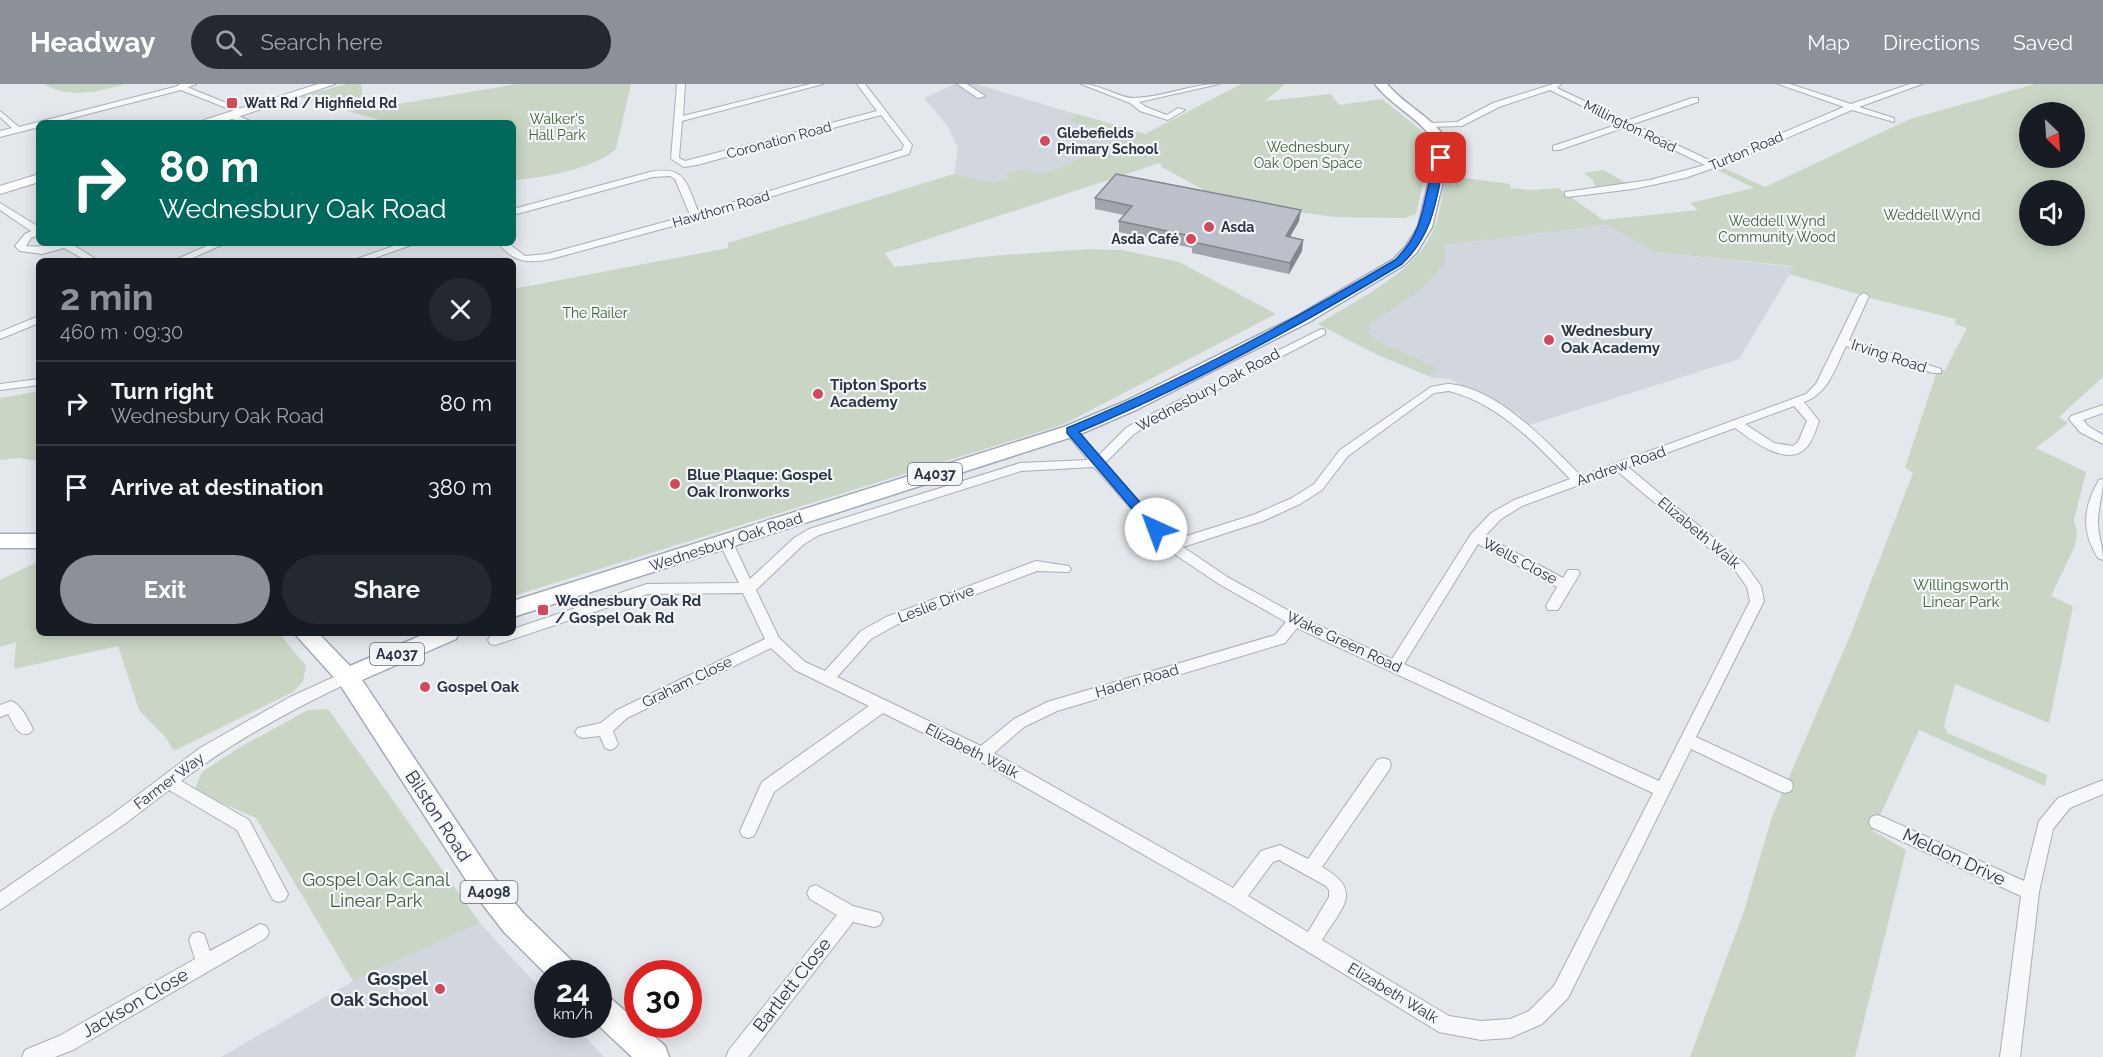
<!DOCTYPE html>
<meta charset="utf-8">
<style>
body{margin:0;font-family:Raleway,sans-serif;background:#242831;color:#f1f3f6;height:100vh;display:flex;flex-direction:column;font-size:22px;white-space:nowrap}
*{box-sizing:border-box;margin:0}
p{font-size:20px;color:#9ea1a6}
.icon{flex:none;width:33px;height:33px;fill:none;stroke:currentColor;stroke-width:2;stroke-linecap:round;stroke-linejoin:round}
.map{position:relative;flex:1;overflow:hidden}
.panel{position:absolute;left:36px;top:174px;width:480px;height:378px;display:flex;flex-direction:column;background:#171b24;border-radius:9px;box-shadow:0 3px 15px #0003}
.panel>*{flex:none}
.top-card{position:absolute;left:36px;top:36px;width:480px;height:126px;border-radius:9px;box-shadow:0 3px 15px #0003;background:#00695c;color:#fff;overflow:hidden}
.needle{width:39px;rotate:155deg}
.fabs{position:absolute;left:2019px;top:18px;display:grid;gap:12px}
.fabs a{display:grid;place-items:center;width:66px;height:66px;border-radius:50%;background:#171b24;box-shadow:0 3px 15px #0003;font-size:30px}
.speed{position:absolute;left:534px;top:876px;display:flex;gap:12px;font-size:30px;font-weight:700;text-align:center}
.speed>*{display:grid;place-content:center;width:78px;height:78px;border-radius:50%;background:#171b24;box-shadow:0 3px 15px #0003;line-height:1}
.speed small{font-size:15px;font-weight:400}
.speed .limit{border:9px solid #d22;background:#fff;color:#111}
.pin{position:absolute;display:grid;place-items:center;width:51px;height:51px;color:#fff;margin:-26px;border-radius:12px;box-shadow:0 3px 9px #0006}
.me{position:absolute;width:66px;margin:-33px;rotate:317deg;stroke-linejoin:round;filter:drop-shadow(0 0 4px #0008)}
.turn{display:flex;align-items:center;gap:21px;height:126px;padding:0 24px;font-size:27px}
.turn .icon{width:78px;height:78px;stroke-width:2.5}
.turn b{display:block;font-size:42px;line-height:51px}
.round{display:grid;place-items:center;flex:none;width:63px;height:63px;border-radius:32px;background:#242831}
.overview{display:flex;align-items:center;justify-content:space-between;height:102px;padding:0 24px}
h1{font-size:36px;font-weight:700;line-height:45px;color:#8c9099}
.primary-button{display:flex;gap:12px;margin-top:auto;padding:12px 24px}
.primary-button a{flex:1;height:69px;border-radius:36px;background:#8c9099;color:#fff;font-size:24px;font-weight:700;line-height:69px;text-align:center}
.primary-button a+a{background:#242831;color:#f1f3f6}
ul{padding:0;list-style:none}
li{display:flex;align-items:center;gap:18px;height:84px;padding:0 24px;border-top:2px solid #363941}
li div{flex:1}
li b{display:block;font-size:22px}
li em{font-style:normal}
header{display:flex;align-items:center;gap:36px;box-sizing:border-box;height:84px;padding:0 30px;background:#8c9099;color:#fff}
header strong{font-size:28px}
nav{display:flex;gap:33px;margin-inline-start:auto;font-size:21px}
.search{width:420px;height:54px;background:#242831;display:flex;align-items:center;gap:15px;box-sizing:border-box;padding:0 21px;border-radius:33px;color:#9ea1a6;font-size:22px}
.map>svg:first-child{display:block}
.built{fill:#d2d6de}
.green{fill:#c9d6c5;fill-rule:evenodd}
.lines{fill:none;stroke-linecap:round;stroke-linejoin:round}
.street-casing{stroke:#a9aeb7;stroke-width:2}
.secondary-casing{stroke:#a9aeb7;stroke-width:2}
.primary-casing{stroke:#a3abb8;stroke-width:3}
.street{fill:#f7f8fa;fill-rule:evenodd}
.secondary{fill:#fff;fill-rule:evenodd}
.primary{fill:#fff;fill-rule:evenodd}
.wall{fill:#a1a5ae}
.shaded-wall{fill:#83868d}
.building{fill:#bbc0ca;stroke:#83868d;stroke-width:1.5}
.route{fill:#1a73e8;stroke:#114b97;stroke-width:1.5}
.poi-dot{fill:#d1495b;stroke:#f4f6f9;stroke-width:2}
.labels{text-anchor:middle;stroke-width:4.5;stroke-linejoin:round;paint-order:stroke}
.far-poi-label{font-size:14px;font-weight:bold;fill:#2b3445;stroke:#f4f6f9;text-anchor:start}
.far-park-label{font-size:14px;fill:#3f6138;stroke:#f4f6f9}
.far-street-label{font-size:14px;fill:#2b3445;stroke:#f4f6f9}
.shield{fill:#f4f6f9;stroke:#676e7b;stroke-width:1.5}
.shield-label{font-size:14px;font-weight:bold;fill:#2b3445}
.poi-label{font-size:15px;font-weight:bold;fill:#2b3445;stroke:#f4f6f9;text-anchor:start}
.street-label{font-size:15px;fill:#2b3445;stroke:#f4f6f9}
.park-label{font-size:15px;fill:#3f6138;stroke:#f4f6f9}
.near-street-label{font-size:18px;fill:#2b3445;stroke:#f4f6f9}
.near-park-label{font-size:18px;fill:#3f6138;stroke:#f4f6f9}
.near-poi-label{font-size:18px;font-weight:bold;fill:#2b3445;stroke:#f4f6f9;text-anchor:end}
</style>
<header>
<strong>Headway</strong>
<div class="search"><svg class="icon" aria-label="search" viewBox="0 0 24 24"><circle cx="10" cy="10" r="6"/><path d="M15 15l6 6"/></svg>Search here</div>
<nav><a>Map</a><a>Directions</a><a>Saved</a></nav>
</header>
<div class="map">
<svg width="2103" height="973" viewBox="0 0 2103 973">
<rect width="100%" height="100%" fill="#e4e7ec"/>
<!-- built -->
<path class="built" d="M955,0H976L1145,51L1036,96L978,104L954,90L958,64L947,41L924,14Z
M1607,141L1654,168L1794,183L1739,275L1529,341L1519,330L1449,295L1433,294L1378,271L1318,240L1370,209L1438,161Z
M480,839L547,912L548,940L574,941L604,973H221L353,897Z"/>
<!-- green -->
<path class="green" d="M44,0H124C100,8 67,15 44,0Z
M347,0H361L364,21L375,24L517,0H631L616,65C595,85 542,94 514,96L513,39H390L299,13Z
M1241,0H1285L1265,17L1331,10L1339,21L1382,15L1433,56L1416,130L1405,134L1335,133L1275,125L1211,110L1160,82L1162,81L1160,79L885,169L894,183L991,172L1088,165L1122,166L1179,178L1276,230L1062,341L513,512V205L728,164V159L954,90L993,99L1010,94L1005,89L1022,86L1040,90L1066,82L1116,57L1113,48L1070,37L1078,30L1145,50Z
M2035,0H2103V293L2059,333L2068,339L2036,364L2086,388L2074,436L2077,448L2075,462L2051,512L2073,522L2049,639L1955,600L1944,642L1947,649L2047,691L2045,702L1919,646L1873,747L1906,766L1855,973H1690L1744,827L1772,733L1850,552L1913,389L1905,383L1937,287L1945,286L1967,244L1955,240L1956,235L1878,216L1789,190L1793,182L1654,168L1607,141L1443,161C1444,165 1446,170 1445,175C1440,197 1389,227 1370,240L1368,248L1376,257L1438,284L1429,292L1378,271L1318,240C1354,218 1409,192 1430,153C1440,136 1441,114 1445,95L1450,92L1510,100V104L1531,106L1558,104L1603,136L1698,126L1690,119L1754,104L1717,86L1724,84L1765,103L1910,35ZM2030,28H2074V74H2030ZM2030,106H2074V152H2030Z
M1604,86L1626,99L1596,103L1592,95L1584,89Z
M39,307V377L19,374L0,376V314Z
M39,477V549H279L306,582L303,597L293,608L174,667L166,654L139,626L118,562L14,585L16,558L0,563V496Z
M328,625L480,839L353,897L256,734L194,707L202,688L242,662L308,626Z"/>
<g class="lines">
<defs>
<path id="street" d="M677,0H685L683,32L810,0H823L682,37L679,74L685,77L877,27L857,0H865L912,61L909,70L699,135L551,175C528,180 513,178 498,159H508L525,172L547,170L690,131L675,95L670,92L653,93L513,131V125L650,88C687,81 686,100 699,129L902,66L904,61L881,31L697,81L684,83L671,75Z
M957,0H967L985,12L978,14Z
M1081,0C1101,0 1120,15 1135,14C1164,13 1190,0 1219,0L1139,18L1146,23L1167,31L1178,24L1185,26L1168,36L1140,27L1130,19Z
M1553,0H1561L1557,4L1626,37L1692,14H1698V18L1633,40L1713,78L1844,23L1778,0H1790L1851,20L1910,0H1922L1859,23L1894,34V38L1852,26L1728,79L1685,94L1633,105L1568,113L1565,112V108L1650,96L1705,81L1626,43L1559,66H1553V62L1619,40L1550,6L1499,23L1462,42L1429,43L1425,41L1429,39L1457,38L1493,19Z
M182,1L246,27L239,29L181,6L53,39H39V43L0,53V47L12,44L0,33V27L19,43Z
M227,29H233L254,39H243L227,33Z
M0,119L39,143V151L31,154L26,162C43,164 57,159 74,159L73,161L99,177H87L64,164L42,170L20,167L15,162L25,150L31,147L0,126Z
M213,159H226L186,177H173Z
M402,159H417L366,177H351Z
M1864,209L1869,212L1849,256L1941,285V289H1933L1846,262C1835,284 1829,309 1804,318L1819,337C1816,345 1813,356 1807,363C1787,385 1752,356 1735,344L1628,383L1745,480L1761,502L1764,517L1696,653L1791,697L1793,702L1791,707L1785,709L1779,707L1691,665L1568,914L1542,940L1510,954L1481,956L1439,948L1230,820L976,675L883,629L774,708L754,752L748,754L742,752L740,747L762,698L869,622L795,586L771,564L627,634L613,647L618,660L615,664L610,666L605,664L600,652L583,654L578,652L575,648L578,644L601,639L617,626L765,555L743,509L648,510L495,561L490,560L488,556L490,552L500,549H513V545L647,500L739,499L719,458L721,455H731L750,495L794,454L809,445L1020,379L1088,376L1067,350L1065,347L1067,344H1075L1098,372L1126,344L1136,338L1321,245L1325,246V250L1144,344L1134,350L1105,379L1174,456L1253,431L1292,414L1314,400L1340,366L1431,303C1437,302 1444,300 1449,300C1498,304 1548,359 1581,392L1806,310L1816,300L1859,212ZM1449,307C1498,319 1536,360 1570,395L1514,416L1491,429L1471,450L1392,575L1300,533L1229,494L1183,463L1263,437L1300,420L1322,406L1348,372L1434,309ZM1794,322L1807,337L1798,358L1793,362L1774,359L1745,340ZM1094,383L1167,465L1219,500L1286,538L1275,551L1047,618L1014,635L981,662L837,593L871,555L896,541L1037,487L1069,488L1071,485L1069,482L1036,477L886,533L861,547L825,587L805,578L779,554L756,506L804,460L819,451L1021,387ZM1617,387L1735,486L1747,503L1750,517L1659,697L1404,580L1478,460L1557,503L1546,522L1548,526H1558L1580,489L1578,486H1568L1563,494L1485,452L1501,435L1522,422ZM1297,544L1653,709L1554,902L1529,927L1510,935L1481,937L1449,932L1322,856C1341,824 1365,807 1322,783L1389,686L1391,681L1389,676L1383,674L1377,676L1308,775L1280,761L1261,767L1233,804L994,669L1024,643L1057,627L1285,559ZM1279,776L1326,802L1329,806V813L1308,848L1248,812L1273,778Z
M39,232V239L0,255V248Z
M39,295V301L0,306V300Z
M2103,321V329L2083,336L2088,342L2103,351V360L2080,348L2069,335L2071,332Z
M2103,395C2103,410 2098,423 2098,438C2098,451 2103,462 2103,476L2098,474C2081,448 2083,423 2099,396Z
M347,587L352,589L354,593L352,597C292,625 234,657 181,697L249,736L288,810L285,816L279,818L273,816L237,746L169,706L126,739L0,826V808L114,729L200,664L290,613Z
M11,617C21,620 28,636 33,645L30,649C18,654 14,640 8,630L0,633V621Z
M2103,696V710L2070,724L2053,745L2039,808L2020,973H2000L2021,812L1871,743L1869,738L1871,733L1877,731L1883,733L2024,797L2039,737L2058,714Z
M816,801L853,822L880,829L883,835L880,841L874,843L853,838L748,973H726L729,966L837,831L810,815L807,809L810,803Z
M260,840L266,842L269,848L266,854L73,966L55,973H22L25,966L59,952L195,875L189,856L192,850L198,848L204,850L210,867Z"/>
<path id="secondary" d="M196,0L182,6L176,3L180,0Z
M318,0H335L220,39H202L204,36Z
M39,90V98L0,110V102Z"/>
<path id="primary" d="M1375,0H1387C1407,24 1436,34 1451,63L1432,143L1417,168L1404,181L1309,238L1138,325L1078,351L513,533V517L1064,343L1126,317L1297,232L1394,175L1406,162L1418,143L1437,63C1424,35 1393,24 1375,0Z
M0,450H39V464H0Z
M294,549H318L350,582L427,549H459L456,555L362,596L495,795L524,830L575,880L579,890H548V892L504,848L477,813L339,599Z
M598,908L608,912L665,962L669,973H632L597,940Z"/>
</defs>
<!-- street casing -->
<use href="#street" class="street-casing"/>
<!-- secondary casing -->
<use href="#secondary" class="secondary-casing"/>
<!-- primary casing -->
<use href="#primary" class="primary-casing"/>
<!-- street -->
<use href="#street" class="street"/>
<!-- secondary -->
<use href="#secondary" class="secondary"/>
<!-- primary -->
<use href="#primary" class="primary"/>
</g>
<!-- wall -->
<path class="wall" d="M1095,114L1299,137L1290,153L1303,156L1302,167L1289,190L1192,169V164L1119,148V137L1124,131L1095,125Z"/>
<!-- shaded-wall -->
<path class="shaded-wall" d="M1301,126L1299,137L1284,163L1286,152Z
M1303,156L1302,167L1289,190L1290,179Z"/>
<!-- building -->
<path class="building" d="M1116,90L1301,126L1286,152L1303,156L1290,179L1193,158L1196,153L1119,137L1132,122L1095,114Z"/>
<!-- route -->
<path class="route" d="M1438,72L1445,74C1436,116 1434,149 1402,180C1298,243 1191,301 1079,348L1163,445L1156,450L1152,448L1067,349V344C1181,297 1289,239 1395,176C1430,142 1420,112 1438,72Z"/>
<!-- markers -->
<g class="poi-dot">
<rect x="226" y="13" width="12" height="12" rx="3"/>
<circle cx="1045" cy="57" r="6"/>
<circle cx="1209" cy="143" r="6"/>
<circle cx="1191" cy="155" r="6"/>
<circle cx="1549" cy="256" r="6"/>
<circle cx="818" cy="310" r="6"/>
<circle cx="675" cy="400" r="6"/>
<rect x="537" y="520" width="12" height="12" rx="3"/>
<circle cx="425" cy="603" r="6"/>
<circle cx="440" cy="905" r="6"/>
</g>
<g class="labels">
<!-- far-poi labels -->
<g class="far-poi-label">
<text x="244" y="24">Watt Rd / Highfield Rd</text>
<text x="1057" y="54">Glebefields<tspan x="1057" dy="16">Primary School</tspan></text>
<text x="1221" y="148">Asda</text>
<text x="1179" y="160" text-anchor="end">Asda Café</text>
</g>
<!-- far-park labels -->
<g class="far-park-label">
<text x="557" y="40">Walker's<tspan x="557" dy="16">Hall Park</tspan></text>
<text x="1308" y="68">Wednesbury<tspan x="1308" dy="16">Oak Open Space</tspan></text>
<text x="1932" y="136">Weddell Wynd</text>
<text x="1777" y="142">Weddell Wynd<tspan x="1777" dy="16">Community Wood</tspan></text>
<text x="595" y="234">The Railer</text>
</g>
<!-- far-street labels -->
<g class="far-street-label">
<text transform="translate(1630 42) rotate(26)" y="5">Millington Road</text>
<text transform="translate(779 56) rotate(-15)" y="5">Coronation Road</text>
<text transform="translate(1746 67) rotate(-23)" y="5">Turton Road</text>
<text transform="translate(721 125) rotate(-16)" y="5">Hawthorn Road</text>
</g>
<!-- shield labels -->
<g class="shield">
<rect x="908" y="379" width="54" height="22" rx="4.5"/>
<rect x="370" y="559" width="54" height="22" rx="4.5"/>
<rect x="460.5" y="797" width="57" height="22" rx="4.5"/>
</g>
<g class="shield-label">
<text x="935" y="395">A4037</text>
<text x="397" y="575">A4037</text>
<text x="489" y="813">A4098</text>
</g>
<!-- poi labels -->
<g class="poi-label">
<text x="1561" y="252">Wednesbury<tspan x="1561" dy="17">Oak Academy</tspan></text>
<text x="830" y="306">Tipton Sports<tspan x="830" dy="17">Academy</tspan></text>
<text x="687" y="396">Blue Plaque: Gospel<tspan x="687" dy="17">Oak Ironworks</tspan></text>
<text x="555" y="522">Wednesbury Oak Rd<tspan x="555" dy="17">/ Gospel Oak Rd</tspan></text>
<text x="437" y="608">Gospel Oak</text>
</g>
<!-- street labels -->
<g class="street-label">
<text transform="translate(1889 272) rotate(18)" y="5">Irving Road</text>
<text transform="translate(1208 306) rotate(-28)" y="5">Wednesbury Oak Road</text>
<text transform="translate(1621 382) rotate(-19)" y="5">Andrew Road</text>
<text transform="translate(1699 449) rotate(40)" y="5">Elizabeth Walk</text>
<text transform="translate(726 458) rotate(-18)" y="5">Wednesbury Oak Road</text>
<text transform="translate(1520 477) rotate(28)" y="5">Wells Close</text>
<text transform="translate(936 520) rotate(-21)" y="5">Leslie Drive</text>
<text transform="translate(1344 558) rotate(25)" y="5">Wake Green Road</text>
<text transform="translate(1137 597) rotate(-16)" y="5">Haden Road</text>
<text transform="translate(687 598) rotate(-26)" y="5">Graham Close</text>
<text transform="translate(972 667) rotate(27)" y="5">Elizabeth Walk</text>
<text transform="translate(169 697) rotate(-37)" y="5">Farmer Way</text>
<text transform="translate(1393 909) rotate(31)" y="5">Elizabeth Walk</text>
</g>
<!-- park labels -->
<g class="park-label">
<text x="1961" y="506">Willingsworth<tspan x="1961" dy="17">Linear Park</tspan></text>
</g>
<!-- near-street labels -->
<g class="near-street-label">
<text transform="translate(438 732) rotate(57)" y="6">Bilston Road</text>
<text transform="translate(1954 773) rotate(25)" y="6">Meldon Drive</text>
<text transform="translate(792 901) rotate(-52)" y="6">Bartlett Close</text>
<text transform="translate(135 919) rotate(-30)" y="6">Jackson Close</text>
</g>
<!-- near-park labels -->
<g class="near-park-label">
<text x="376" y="802">Gospel Oak Canal<tspan x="376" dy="21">Linear Park</tspan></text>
</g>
<!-- near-poi labels -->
<g class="near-poi-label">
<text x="428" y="901">Gospel<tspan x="428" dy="21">Oak School</tspan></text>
</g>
</g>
</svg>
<div class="fabs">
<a><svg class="needle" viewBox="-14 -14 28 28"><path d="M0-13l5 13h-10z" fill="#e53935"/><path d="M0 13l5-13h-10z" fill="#9ea1a6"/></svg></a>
<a><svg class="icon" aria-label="sound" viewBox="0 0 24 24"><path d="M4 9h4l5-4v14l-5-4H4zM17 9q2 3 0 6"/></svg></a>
</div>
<div class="speed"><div>24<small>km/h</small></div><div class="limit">30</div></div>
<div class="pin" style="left:1441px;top:74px;background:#d93025"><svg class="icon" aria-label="arrive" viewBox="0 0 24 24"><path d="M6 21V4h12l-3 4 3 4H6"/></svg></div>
<svg class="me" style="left:1156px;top:445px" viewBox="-20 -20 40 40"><circle r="19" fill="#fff"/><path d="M0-13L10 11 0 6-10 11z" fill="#1a73e8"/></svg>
<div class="top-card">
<div class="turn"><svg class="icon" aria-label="right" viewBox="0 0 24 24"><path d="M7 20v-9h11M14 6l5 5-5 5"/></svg><div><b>80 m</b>Wednesbury Oak Road</div></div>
</div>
<section class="panel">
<div class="overview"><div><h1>2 min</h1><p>460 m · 09:30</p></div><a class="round"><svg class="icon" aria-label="close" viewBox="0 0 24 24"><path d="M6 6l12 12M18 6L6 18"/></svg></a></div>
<ul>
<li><svg class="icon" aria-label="right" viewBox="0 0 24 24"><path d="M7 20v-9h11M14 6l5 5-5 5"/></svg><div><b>Turn right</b><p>Wednesbury Oak Road</p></div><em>80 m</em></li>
<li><svg class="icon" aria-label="arrive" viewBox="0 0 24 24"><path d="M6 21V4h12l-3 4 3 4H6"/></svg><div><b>Arrive at destination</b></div><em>380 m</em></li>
</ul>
<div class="primary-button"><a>Exit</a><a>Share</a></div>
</section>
</div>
